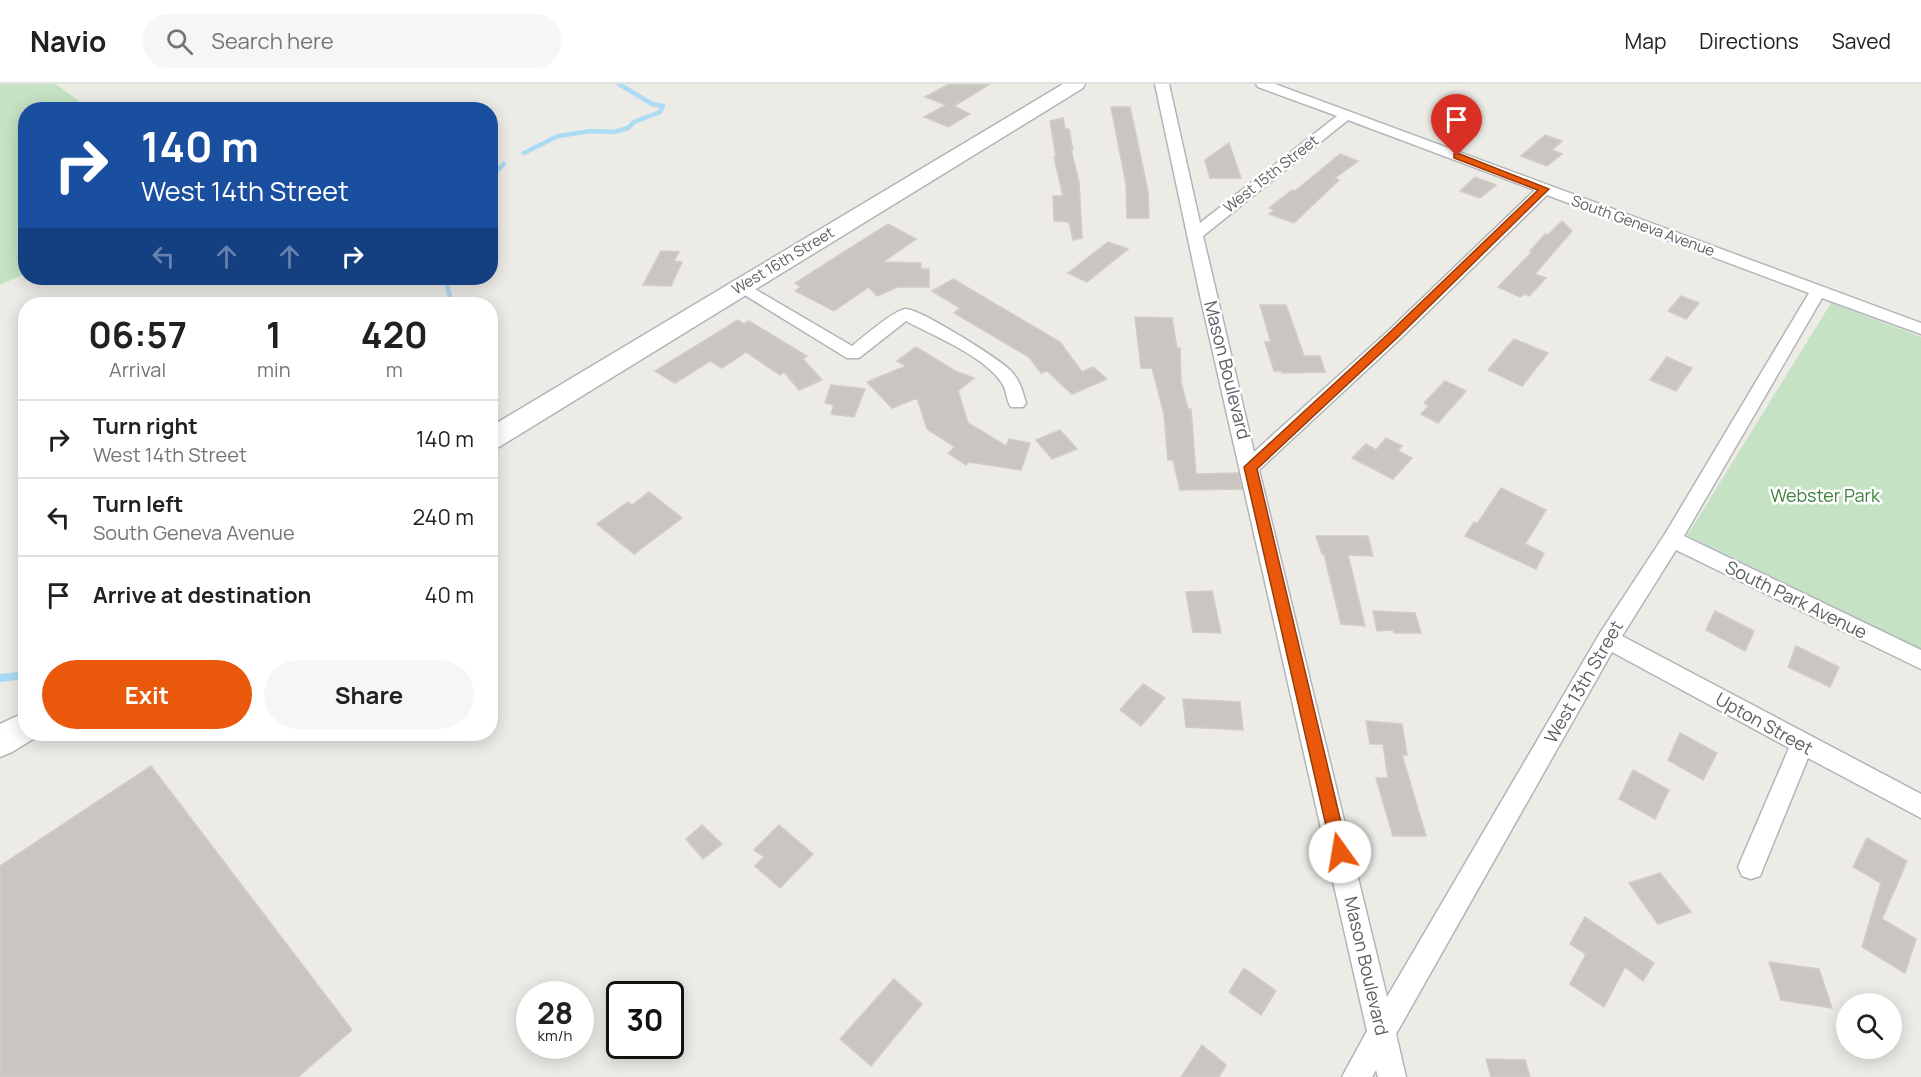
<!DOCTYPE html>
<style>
body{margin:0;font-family:Manrope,sans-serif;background:#f6f6f6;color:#202124;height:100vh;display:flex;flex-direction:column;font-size:22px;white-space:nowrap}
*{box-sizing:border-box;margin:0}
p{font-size:20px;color:#757577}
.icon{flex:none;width:33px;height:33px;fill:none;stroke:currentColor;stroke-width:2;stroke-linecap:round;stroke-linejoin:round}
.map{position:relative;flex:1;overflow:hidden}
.side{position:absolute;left:18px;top:213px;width:480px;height:444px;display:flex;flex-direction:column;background:#fff;border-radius:24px;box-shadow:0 3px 15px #0003}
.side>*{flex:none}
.banner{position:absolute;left:18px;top:18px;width:480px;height:183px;border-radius:24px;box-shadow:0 3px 15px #0003;background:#1a4fa0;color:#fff;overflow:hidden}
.tools{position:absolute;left:1836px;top:909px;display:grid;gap:12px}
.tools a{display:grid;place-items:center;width:66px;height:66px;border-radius:50%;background:#fff;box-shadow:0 3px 15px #0003;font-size:30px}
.speed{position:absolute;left:516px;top:897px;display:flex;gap:12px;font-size:30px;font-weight:700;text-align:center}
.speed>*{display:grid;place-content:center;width:78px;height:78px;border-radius:50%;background:#fff;box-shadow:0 3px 15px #0003;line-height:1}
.speed small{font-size:15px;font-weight:400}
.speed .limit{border:3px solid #111;border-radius:9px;background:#fff;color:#111}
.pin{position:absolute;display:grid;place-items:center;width:51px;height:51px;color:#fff;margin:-62px -26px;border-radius:50% 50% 50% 0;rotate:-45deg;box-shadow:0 0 6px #0007}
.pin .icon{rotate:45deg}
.me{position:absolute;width:66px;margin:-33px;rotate:347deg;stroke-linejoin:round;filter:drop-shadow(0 0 4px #0008)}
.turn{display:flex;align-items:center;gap:21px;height:126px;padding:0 24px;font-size:27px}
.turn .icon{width:78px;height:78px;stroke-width:2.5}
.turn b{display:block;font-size:42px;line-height:51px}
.lanes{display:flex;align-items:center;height:57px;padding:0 24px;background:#0003;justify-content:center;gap:30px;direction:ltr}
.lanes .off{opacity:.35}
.eta{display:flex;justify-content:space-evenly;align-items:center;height:102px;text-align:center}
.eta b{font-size:36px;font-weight:700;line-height:42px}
.action{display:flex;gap:12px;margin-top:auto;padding:12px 24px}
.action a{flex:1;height:69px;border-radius:36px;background:#ea580c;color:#fff;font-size:24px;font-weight:700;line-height:69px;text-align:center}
.action a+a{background:#f6f6f6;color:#202124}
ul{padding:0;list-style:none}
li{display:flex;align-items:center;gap:18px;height:78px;padding:0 24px;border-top:2px solid #e0e0e0}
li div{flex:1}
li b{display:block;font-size:22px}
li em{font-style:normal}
header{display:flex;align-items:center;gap:36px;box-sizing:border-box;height:84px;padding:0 30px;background:#fff;border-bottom:2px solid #e0e0e0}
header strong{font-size:28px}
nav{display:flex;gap:33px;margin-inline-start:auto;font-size:21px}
.search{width:420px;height:54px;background:#f6f6f6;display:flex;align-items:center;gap:15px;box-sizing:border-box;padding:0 21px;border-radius:33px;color:#757577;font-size:22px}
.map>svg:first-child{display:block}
.green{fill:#c6e2c4}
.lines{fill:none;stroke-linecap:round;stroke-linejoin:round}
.stream-far1{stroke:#acdbf5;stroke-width:4.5}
.stream{stroke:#acdbf5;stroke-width:8}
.building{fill:#c9c5c1;stroke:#d1ccc4;stroke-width:1.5}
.street-casing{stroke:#b2b5b8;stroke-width:3}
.secondary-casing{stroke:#b1b4b8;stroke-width:3}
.street{fill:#fff;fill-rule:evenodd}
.secondary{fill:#fff;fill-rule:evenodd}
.route{fill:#ea580c;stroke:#983908;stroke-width:1.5}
.labels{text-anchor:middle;stroke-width:5;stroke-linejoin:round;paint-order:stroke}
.far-street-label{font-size:15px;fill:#5c6063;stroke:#fff}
.street-label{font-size:18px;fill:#5c6063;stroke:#fff}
.park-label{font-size:18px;fill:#40803f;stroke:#fff}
</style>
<header>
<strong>Navio</strong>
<div class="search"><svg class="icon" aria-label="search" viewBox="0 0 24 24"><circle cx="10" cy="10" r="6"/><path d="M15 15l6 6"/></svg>Search here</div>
<nav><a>Map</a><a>Directions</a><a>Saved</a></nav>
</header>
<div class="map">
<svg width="1921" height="993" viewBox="0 0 1921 993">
<rect width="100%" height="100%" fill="#edebe5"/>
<!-- green -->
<path class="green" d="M0,0H56L89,25L26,26L25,190L0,201Z
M1831,219L1921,253V565L1687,452Z"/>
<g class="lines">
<!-- stream-far1 -->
<path class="stream-far1" d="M524,69L558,52L591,47L614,48L628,44L634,38L660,28L663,22L652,20L619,0
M490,93L504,80
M445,194L452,220"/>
<!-- stream -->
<path class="stream" d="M0,594L26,591"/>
</g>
<!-- building -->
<path class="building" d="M949,0H990L954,22L970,30L948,43L924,33L946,21L925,13Z
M1111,23H1130L1148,107L1149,134H1127L1126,100Z
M1063,34L1065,45H1069L1073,66H1071L1079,98L1082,154L1073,156L1069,138L1054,137L1053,112H1063L1054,73H1056L1050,37Z
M1545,51L1562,57L1552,66L1562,70L1547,82L1521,72Z
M1229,59L1241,94H1210L1205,76Z
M1340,70L1358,77L1335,94L1339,96L1294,139L1269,130L1274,126L1269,124L1292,106L1295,107Z
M1475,93L1496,101L1480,114L1460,107Z
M1562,137L1572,147L1535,190L1546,194L1529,212L1525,210L1520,213L1498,203L1532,168L1530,167L1545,150L1548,151Z
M888,140L916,155L883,178L921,179V185H929V203H898L877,212L869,203L834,227L795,207L801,203L795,199Z
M1108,158L1128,165L1087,198L1068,189Z
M661,167L679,168L674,177L682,178L671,202L643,201Z
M953,195L1060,258L1082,288L1093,283L1107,295L1072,310L1047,287L1041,289L1029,273L954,229L960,224L932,207Z
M1681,212L1699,219L1686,235L1668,227Z
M1260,221H1286L1304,272H1320L1325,288L1282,289L1281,287H1274L1265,258H1271Z
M1135,233L1172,234L1177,264H1180L1181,298L1188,325H1191L1196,390L1238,389L1242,405L1180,406L1173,376H1168L1164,330L1152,284H1141Z
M738,236L744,240L749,237L807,272L803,275L822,296L799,306L784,288L780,291L746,268L722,284L710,277L675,299L655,287Z
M1514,255L1548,269L1522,302L1488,286Z
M916,263L955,287L974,294L958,307L968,339L1006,362L1009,355L1030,359L1021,386L969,378L966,381L948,369L955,363L927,345L917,314L892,324L867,298L906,282L897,277Z
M1667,273L1692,284L1676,307L1650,296Z
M1445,297L1466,307L1438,339L1421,330L1429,322L1424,319Z
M831,301L865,305L854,333L831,330L834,321L825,319Z
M1060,346L1077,365L1052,375L1036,356Z
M1386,354L1402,362L1398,367L1412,374L1393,395L1352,374L1366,360L1376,366Z
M1501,404L1546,426L1525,460L1544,469L1536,485L1465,452L1474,438L1477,440Z
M649,408L682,434L634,470L597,440L628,418L632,421Z
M1316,452H1368L1373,472L1348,471L1365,542L1341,540L1324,470H1322Z
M1212,507L1221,549L1193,548L1186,508Z
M1373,527L1415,529L1421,549H1394L1393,546L1377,547Z
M1715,527L1754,547L1745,567L1706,546Z
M1796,562L1839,583L1830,603L1788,583Z
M1143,600L1165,614L1141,642L1120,626Z
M1183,615L1240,618L1243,646L1186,643Z
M1366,637L1402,640L1407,671H1402L1426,752H1393L1376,694H1388L1383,660H1370Z
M1680,649L1717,669L1703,696L1668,676Z
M151,682L352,946L298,993H0V782Z
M1633,686L1669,706L1655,735L1619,715Z
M702,741L722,760L703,775L686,755Z
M779,741L813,770L780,804L755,782L764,773L754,766Z
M1867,754L1907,777L1882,835L1916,855L1905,889L1862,863L1881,799L1853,783Z
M1660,789L1691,828L1658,840L1629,799Z
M1585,833L1654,879L1643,897L1625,883L1604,923L1570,900L1586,870L1570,860Z
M1769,878L1819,885L1832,924L1781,916Z
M1244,884L1276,907L1261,931L1229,908Z
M894,895L922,920L871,982L840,955Z
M1202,961L1226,981L1219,993H1181Z
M1486,975L1525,976L1530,993H1491Z"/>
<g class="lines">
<defs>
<path id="street" d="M1155,0H1169L1200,139L1337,32L1258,3L1256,0H1275L1921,239V250L1822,214L1684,452L1921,566V585L1676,466L1622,552L1921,710V734L1808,674L1760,792L1751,795L1742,792L1738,783L1789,664L1612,568L1396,950L1406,993H1378L1376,986L1372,993H1342L1367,947L1201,216ZM1348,36L1535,106L1386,249L1254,368L1203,152ZM1547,111L1809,209L1665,450L1600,549L1387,913L1259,386L1398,257Z
M741,197L852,262C862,254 895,225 906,225C920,225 998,274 1010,286C1020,296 1022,306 1026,319L1023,323H1011C1006,316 1007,308 1003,301C987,273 934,252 906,237L859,274H847L735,205L733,202Z"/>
<path id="secondary" d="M1063,0H1085L1083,4L499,363L490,365V343Z
M26,628V650H39L38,652L12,668L0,673V640Z"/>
</defs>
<!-- street casing -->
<use href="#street" class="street-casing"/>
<!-- secondary casing -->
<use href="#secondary" class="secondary-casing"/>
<!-- street -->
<use href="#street" class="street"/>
<!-- secondary -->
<use href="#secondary" class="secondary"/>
</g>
<!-- route -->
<path class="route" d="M1454,70H1460L1549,105L1396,255L1257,385L1348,768L1346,773L1340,776L1334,773L1332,768L1244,383L1388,250L1538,106L1454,74Z"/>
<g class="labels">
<!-- far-street labels -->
<g class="far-street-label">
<text transform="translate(1271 90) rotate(-38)" y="5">West 15th Street</text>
<text transform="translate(1643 142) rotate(20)" y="5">South Geneva Avenue</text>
<text transform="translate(783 177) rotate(-31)" y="5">West 16th Street</text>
</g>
<!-- street labels -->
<g class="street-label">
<text transform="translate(1227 286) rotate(76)" y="6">Mason Boulevard</text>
<text transform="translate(1796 516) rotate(26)" y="6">South Park Avenue</text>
<text transform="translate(1584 598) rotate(-60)" y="6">West 13th Street</text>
<text transform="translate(1764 640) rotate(29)" y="6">Upton Street</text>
<text transform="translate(1366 882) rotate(77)" y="6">Mason Boulevard</text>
</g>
<!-- park labels -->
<g class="park-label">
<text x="1825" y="418">Webster Park</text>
</g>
</g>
</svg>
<div class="tools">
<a><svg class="icon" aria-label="search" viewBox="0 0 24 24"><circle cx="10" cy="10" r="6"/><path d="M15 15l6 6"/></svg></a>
</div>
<div class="speed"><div>28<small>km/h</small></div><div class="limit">30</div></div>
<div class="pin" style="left:1457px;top:72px;background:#d93025"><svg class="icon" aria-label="arrive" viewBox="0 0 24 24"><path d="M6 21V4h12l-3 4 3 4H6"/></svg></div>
<svg class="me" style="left:1340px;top:768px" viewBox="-20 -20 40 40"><circle r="19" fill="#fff"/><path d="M0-13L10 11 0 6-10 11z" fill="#ea580c"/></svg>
<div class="banner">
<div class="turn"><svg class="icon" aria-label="right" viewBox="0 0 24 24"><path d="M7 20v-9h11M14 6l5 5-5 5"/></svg><div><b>140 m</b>West 14th Street</div></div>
<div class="lanes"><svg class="icon off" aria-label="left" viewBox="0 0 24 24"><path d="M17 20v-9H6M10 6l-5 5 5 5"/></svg><svg class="icon off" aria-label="ahead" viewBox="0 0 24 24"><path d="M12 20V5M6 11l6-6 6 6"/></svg><svg class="icon off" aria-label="ahead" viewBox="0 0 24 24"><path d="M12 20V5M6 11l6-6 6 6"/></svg><svg class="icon" aria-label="right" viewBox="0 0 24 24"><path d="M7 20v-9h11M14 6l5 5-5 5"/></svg></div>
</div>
<section class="side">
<div class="eta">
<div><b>06:57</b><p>Arrival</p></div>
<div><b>1</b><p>min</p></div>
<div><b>420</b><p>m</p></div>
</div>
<ul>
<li><svg class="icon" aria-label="right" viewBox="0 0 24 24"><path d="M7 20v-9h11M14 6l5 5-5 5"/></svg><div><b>Turn right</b><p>West 14th Street</p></div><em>140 m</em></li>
<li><svg class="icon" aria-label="left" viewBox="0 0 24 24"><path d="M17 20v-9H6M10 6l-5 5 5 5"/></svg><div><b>Turn left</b><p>South Geneva Avenue</p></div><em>240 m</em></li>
<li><svg class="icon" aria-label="arrive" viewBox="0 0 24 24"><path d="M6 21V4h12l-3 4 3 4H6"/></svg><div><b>Arrive at destination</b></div><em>40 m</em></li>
</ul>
<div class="action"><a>Exit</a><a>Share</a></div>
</section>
</div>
